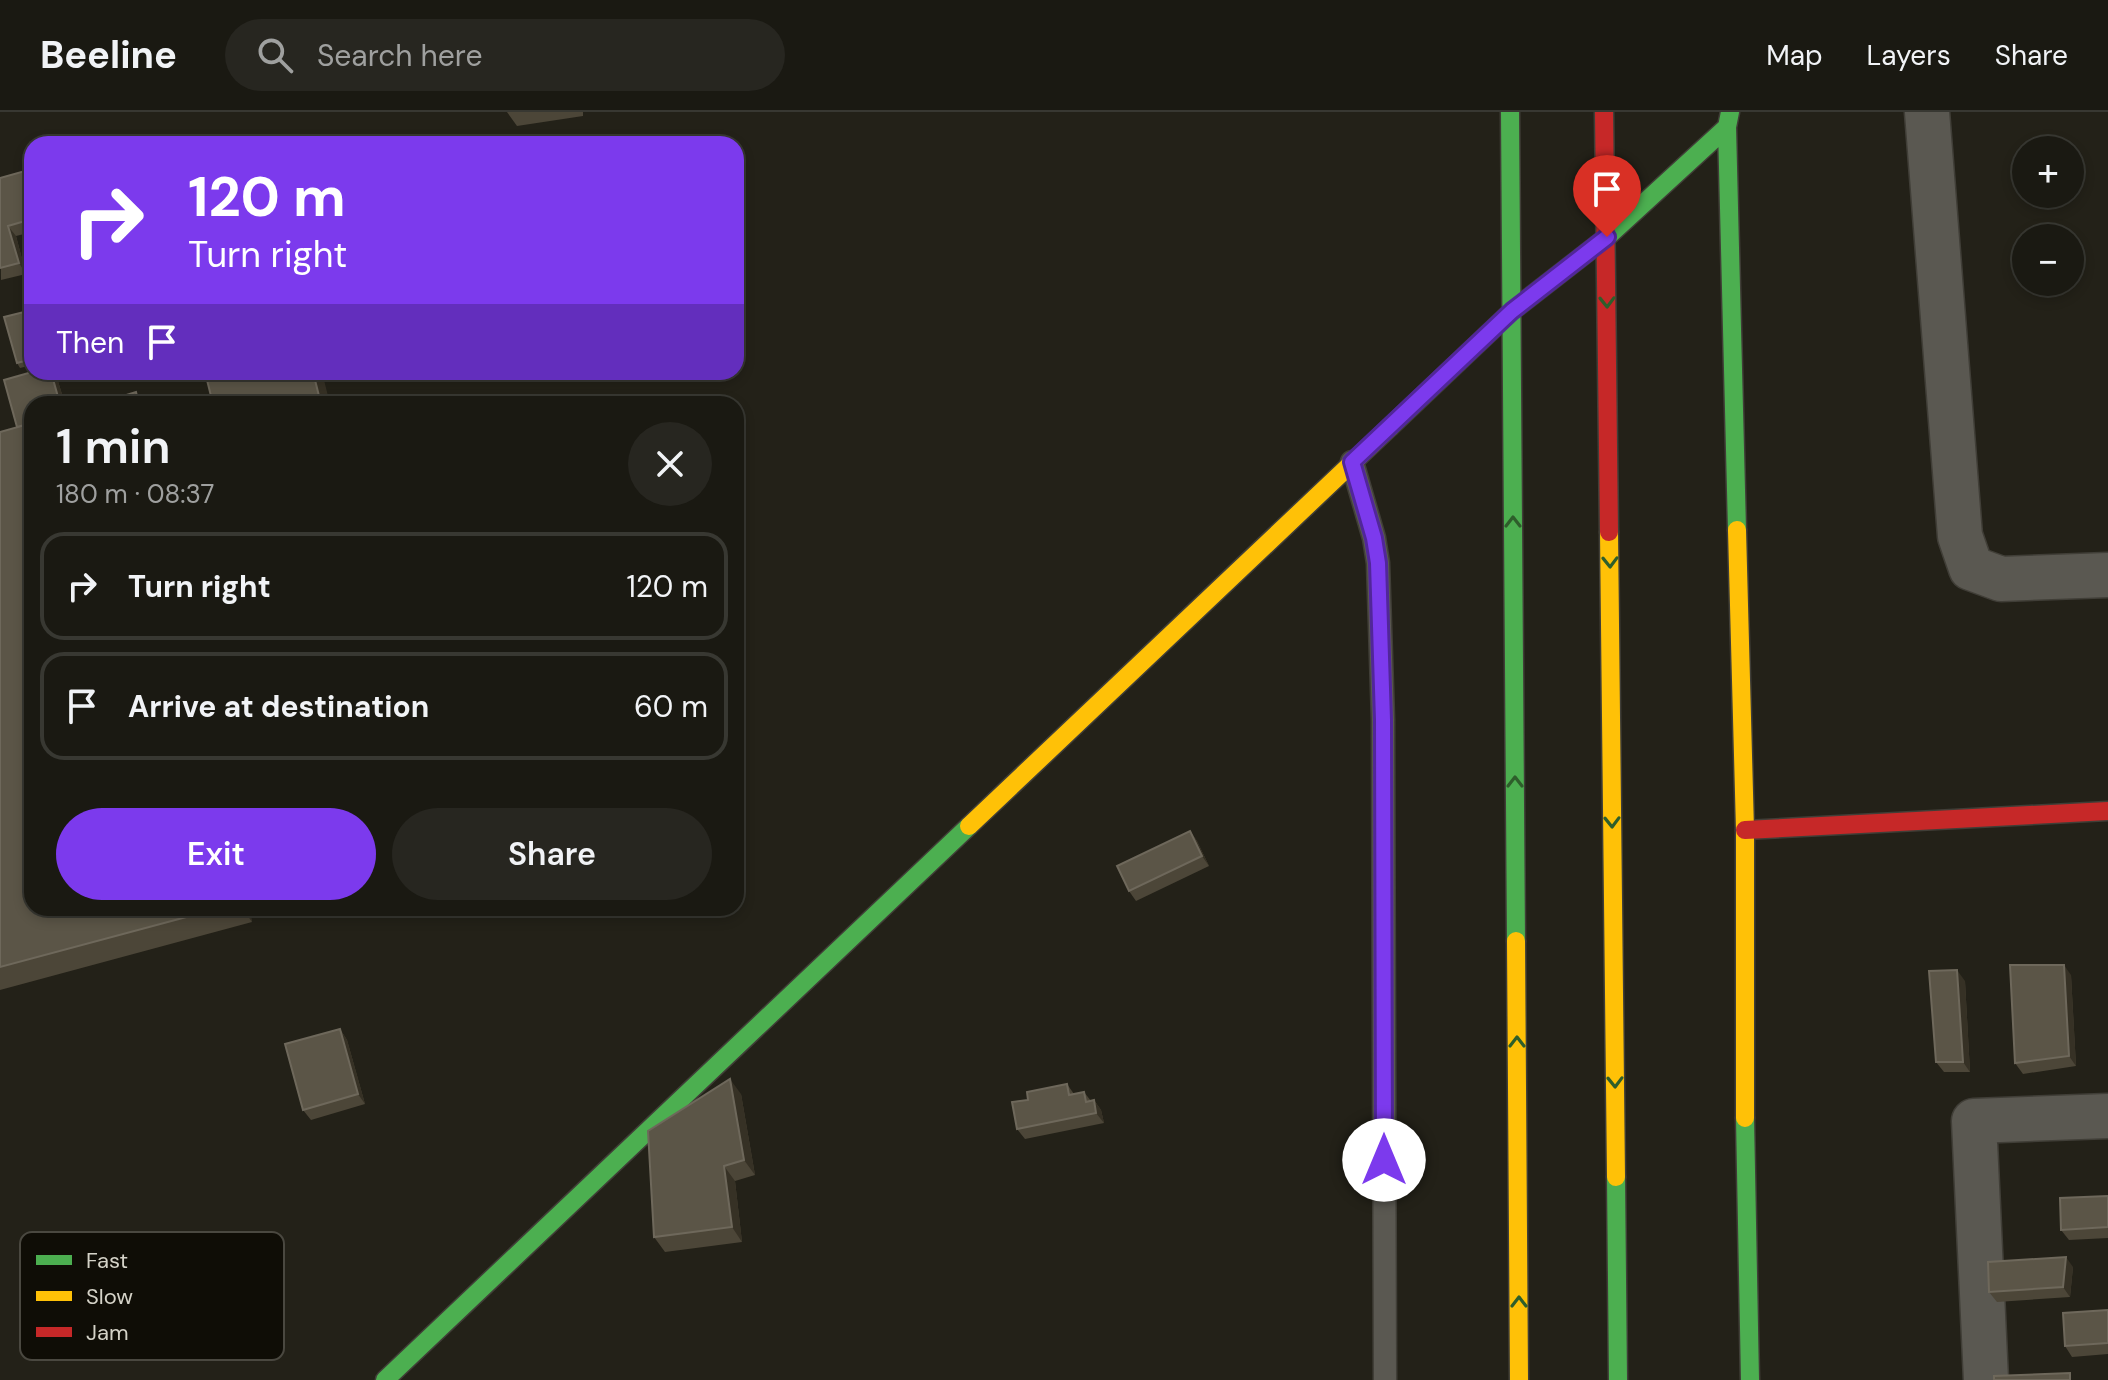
<!DOCTYPE html>
<meta charset="utf-8">
<style>
body{margin:0;font-family:"DM Sans",sans-serif;background:#272620;color:#f1f3f6;height:100vh;display:flex;flex-direction:column;font-size:30px;white-space:nowrap}
*{box-sizing:border-box;margin:0}
p{font-size:26px;color:#9fa09f}
.icon{flex:none;width:44px;height:44px;fill:none;stroke:currentColor;stroke-width:2;stroke-linecap:round;stroke-linejoin:round}
.map{position:relative;flex:1;overflow:hidden}
.side{position:absolute;left:24px;top:284px;width:720px;height:520px;display:flex;flex-direction:column;background:#1a1912;border-radius:24px;box-shadow:0 4px 12px #0003,0 0 0 2px #383832}
.side>*{flex:none}
.banner{position:absolute;left:24px;top:24px;width:720px;height:244px;border-radius:24px;box-shadow:0 4px 12px #0003,0 0 0 2px #383832;background:#7c3aed;color:#fff;overflow:hidden}
.tools{position:absolute;left:2012px;top:24px;display:grid;gap:16px}
.tools a{display:grid;place-items:center;width:72px;height:72px;border-radius:50%;background:#1a1912;box-shadow:0 4px 12px #0003,0 0 0 2px #383832;font-size:40px}
.pin{position:absolute;display:grid;place-items:center;width:68px;height:68px;color:#fff;margin:-82px -34px;border-radius:50% 50% 50% 0;rotate:-45deg;box-shadow:0 0 8px #0007}
.pin .icon{rotate:45deg}
.me{position:absolute;width:88px;margin:-44px;rotate:0deg;stroke-linejoin:round;filter:drop-shadow(0 0 6px #0008)}
.turn{display:flex;align-items:center;gap:28px;height:168px;padding:0 32px;font-size:36px}
.turn .icon{width:104px;height:104px;stroke-width:2.5}
.turn b{display:block;font-size:56px;line-height:68px}
.then{display:flex;align-items:center;height:76px;padding:0 32px;background:#0003;gap:16px;font-size:30px}
.round{display:grid;place-items:center;flex:none;width:84px;height:84px;border-radius:42px;background:#272620}
.headline{display:flex;align-items:center;justify-content:space-between;height:136px;padding:0 32px}
h1{font-size:48px;font-weight:600;line-height:60px}
.primary-button{display:flex;gap:16px;margin-top:auto;padding:16px 32px}
.primary-button a{flex:1;height:92px;border-radius:48px;background:#7c3aed;color:#fff;font-size:32px;font-weight:600;line-height:92px;text-align:center}
.primary-button a+a{background:#272620;color:#f1f3f6}
ul{padding:0;list-style:none}
li{display:flex;align-items:center;gap:24px;height:108px;margin:0 16px 12px;padding:0 16px;border:4px solid #383832;border-radius:24px}
li div{flex:1}
li b{display:block;font-size:30px}
li em{font-style:normal}
header{display:flex;align-items:center;gap:48px;box-sizing:border-box;height:112px;padding:0 40px;background:#1a1912;border-bottom:2px solid #383832}
header strong{font-size:38px}
nav{display:flex;gap:44px;margin-inline-start:auto;font-size:28px}
.search{width:560px;height:72px;background:#272620;display:flex;align-items:center;gap:20px;box-sizing:border-box;padding:0 28px;border-radius:44px;color:#9fa09f;font-size:30px}
.map>svg:first-child{display:block}
.lines{fill:none;stroke-linecap:round;stroke-linejoin:round}
.lane-casing{stroke:#403e37;stroke-width:25}
.street-casing{stroke:#403e37;stroke-width:47}
.fast-casing{stroke:#403e37;stroke-width:21}
.slow-casing{stroke:#403e37;stroke-width:21}
.jam-casing{stroke:#403e37;stroke-width:21}
.lane{stroke:#5a5851;stroke-width:22}
.street{stroke:#5a5851;stroke-width:44}
.fast{stroke:#4caf50;stroke-width:18}
.slow{stroke:#ffc107;stroke-width:18}
.jam{stroke:#c62828;stroke-width:18}
.wall{fill:#4c4638}
.shaded-wall{fill:#363125}
.building{fill:#5b5547;stroke:#6e685b;stroke-width:2}
.oneway{stroke:#2e5e2b}
.route-casing{stroke:#51269a;stroke-width:20}
.route{stroke:#7c3aed;stroke-width:14}
.key{fill:#0f0d06;stroke:#4a4840;stroke-width:2}
.key-label{font-size:22px;fill:#d4d2c7}
</style>
<header>
<strong>Beeline</strong>
<div class="search"><svg class="icon" aria-label="search" viewBox="0 0 24 24"><circle cx="10" cy="10" r="6"/><path d="M15 15l6 6"/></svg>Search here</div>
<nav><a>Map</a><a>Layers</a><a>Share</a></nav>
</header>
<div class="map">
<svg width="2108" height="1268" viewBox="0 0 2108 1268">
<rect width="100%" height="100%" fill="#232118"/>
<g class="lines">
<defs>
<path id="lane" d="M1352,350L1374,426L1378,451L1383,608L1385,1268"/>
<path id="street" d="M1927,0L1960,424L1971,456L2001,467L2108,463
M1986,1268L1974,1009L2108,1004"/>
<path id="fast" d="M1510,0L1516,829
M1727,15L1737,418
M1390,315L1512,199L1607,125L1727,15L1730,0
M1745,1006L1750,1268
M1616,1065L1618,1268
M385,1268L969,714"/>
<path id="slow" d="M1737,418L1745,718V1006
M1609,420L1616,1065
M969,714L1390,315
M1516,829L1519,1268"/>
<path id="jam" d="M1604,0L1609,420
M1745,718L2108,699"/>
</defs>
<!-- lane casing -->
<use href="#lane" class="lane-casing"/>
<!-- street casing -->
<use href="#street" class="street-casing"/>
<!-- fast casing -->
<use href="#fast" class="fast-casing"/>
<!-- slow casing -->
<use href="#slow" class="slow-casing"/>
<!-- jam casing -->
<use href="#jam" class="jam-casing"/>
<!-- lane -->
<use href="#lane" class="lane"/>
<!-- street -->
<use href="#street" class="street"/>
<!-- fast -->
<use href="#fast" class="fast"/>
<!-- slow -->
<use href="#slow" class="slow"/>
<!-- jam -->
<use href="#jam" class="jam"/>
</g>
<!-- wall -->
<path class="wall" d="M507,0H583V4L517,14Z
M32,57V120L16,124L26,162L1,168L0,66Z
M32,198V253L20,256L17,251Z
M32,260H53L57,266L65,292H32V796H249L252,810L0,878V320L17,315L4,268Z
M1190,719L1197,729L1209,754L1136,789L1129,779Z
M2071,863L2076,954L2023,962L2015,951Z
M1965,869L1970,960H1944L1936,950Z
M340,917L347,928L365,992L311,1008L303,998Z
M1067,972L1074,982L1084,980L1091,989L1094,988L1101,998L1104,1011L1025,1027L1017,1017L1028,988Z
M741,982L755,1063L735,1069L742,1130L665,1140L654,1125Z
M2108,1084V1126L2069,1128L2061,1118Z
M2073,1155L2070,1185L1997,1190L1989,1180Z
M2108,1198V1242L2072,1245L2065,1234Z"/>
<!-- shaded-wall -->
<path class="shaded-wall" d="M8,114L16,124L26,162L19,151Z
M51,260H53L57,266L65,292H60Z
M313,260H322L330,292H321Z
M136,280L144,292H139Z
M1190,719L1197,729L1209,754L1202,744Z
M242,796H249L252,810Z
M2064,853L2071,863L2076,954L2069,944Z
M1957,858L1965,869L1970,960L1963,950Z
M340,917L347,928L365,992L358,982Z
M730,967L741,982L755,1063L744,1048Z
M1094,988L1101,998L1104,1011L1096,1001Z
M724,1054L735,1069L742,1130L732,1115Z
M2066,1145L2073,1155L2070,1185L2063,1175Z"/>
<!-- building -->
<path class="building" d="M32,57V107L8,114L19,151L0,156V66Z
M32,198V247L17,251L4,205Z
M32,260H51L60,292H32V311L17,315L4,268Z
M205,260H313L321,292H213Z
M136,280L139,292H97Z
M32,311V796H220L0,855V320Z
M1190,719L1202,744L1129,779L1117,754Z
M2010,853H2064L2069,944L2015,951Z
M1957,858L1963,950H1936L1929,859Z
M340,917L358,982L303,998L285,932Z
M730,967L744,1048L724,1054L732,1115L654,1125L648,1019Z
M1067,972L1069,983L1084,980L1086,990L1094,988L1096,1001L1017,1017L1012,990L1028,988L1027,980Z
M2108,1084V1115L2061,1118L2060,1086Z
M2066,1145L2063,1175L1989,1180L1988,1150Z
M2108,1198V1231L2065,1234L2063,1201Z
M2070,1261V1268H1994V1264Z"/>
<!-- one-way arrows -->
<defs><path id="oneway-chevron" d="M-2-3.5L2.5 0L-2 3.5" fill="none" stroke-width="1.6" stroke-linecap="round" stroke-linejoin="round" transform="scale(2)"/></defs>
<g class="oneway">
<use href="#oneway-chevron" transform="translate(1607 190) rotate(89)"/>
<use href="#oneway-chevron" transform="translate(1513 410) rotate(-90)"/>
<use href="#oneway-chevron" transform="translate(1610 450) rotate(89)"/>
<use href="#oneway-chevron" transform="translate(1515 670) rotate(-90)"/>
<use href="#oneway-chevron" transform="translate(1612 710) rotate(89)"/>
<use href="#oneway-chevron" transform="translate(1517 930) rotate(-90)"/>
<use href="#oneway-chevron" transform="translate(1615 970) rotate(89)"/>
<use href="#oneway-chevron" transform="translate(1519 1190) rotate(-90)"/>
</g>
<g class="lines">
<defs>
<path id="route" d="M1384,1048L1383,608L1378,451L1374,426L1352,350L1512,199L1607,125"/>
</defs>
<!-- route casing -->
<use href="#route" class="route-casing"/>
<!-- route -->
<use href="#route" class="route"/>
</g>
<!-- legend -->
<rect x="20" y="1120" width="264" height="128" rx="12" class="key"/>
<rect x="36" y="1143" width="36" height="10" fill="#4caf50"/>
<rect x="36" y="1179" width="36" height="10" fill="#ffc107"/>
<rect x="36" y="1215" width="36" height="10" fill="#c62828"/>
<g class="key-label">
<text x="86" y="1156">Fast</text>
<text x="86" y="1192">Slow</text>
<text x="86" y="1228">Jam</text>
</g>
</svg>
<div class="tools">
<a>+</a>
<a>−</a>
</div>
<div class="pin" style="left:1607px;top:125px;background:#d93025"><svg class="icon" aria-label="arrive" viewBox="0 0 24 24"><path d="M6 21V4h12l-3 4 3 4H6"/></svg></div>
<svg class="me" style="left:1384px;top:1048px" viewBox="-20 -20 40 40"><circle r="19" fill="#fff"/><path d="M0-13L10 11 0 6-10 11z" fill="#7c3aed"/></svg>
<div class="banner">
<div class="turn"><svg class="icon" aria-label="right" viewBox="0 0 24 24"><path d="M7 20v-9h11M14 6l5 5-5 5"/></svg><div><b>120 m</b>Turn right</div></div>
<div class="then">Then<svg class="icon" aria-label="arrive" viewBox="0 0 24 24"><path d="M6 21V4h12l-3 4 3 4H6"/></svg></div>
</div>
<section class="side">
<div class="headline"><div><h1>1 min</h1><p>180 m · 08:37</p></div><a class="round"><svg class="icon" aria-label="close" viewBox="0 0 24 24"><path d="M6 6l12 12M18 6L6 18"/></svg></a></div>
<ul>
<li><svg class="icon" aria-label="right" viewBox="0 0 24 24"><path d="M7 20v-9h11M14 6l5 5-5 5"/></svg><div><b>Turn right</b></div><em>120 m</em></li>
<li><svg class="icon" aria-label="arrive" viewBox="0 0 24 24"><path d="M6 21V4h12l-3 4 3 4H6"/></svg><div><b>Arrive at destination</b></div><em>60 m</em></li>
</ul>
<div class="primary-button"><a>Exit</a><a>Share</a></div>
</section>
</div>
